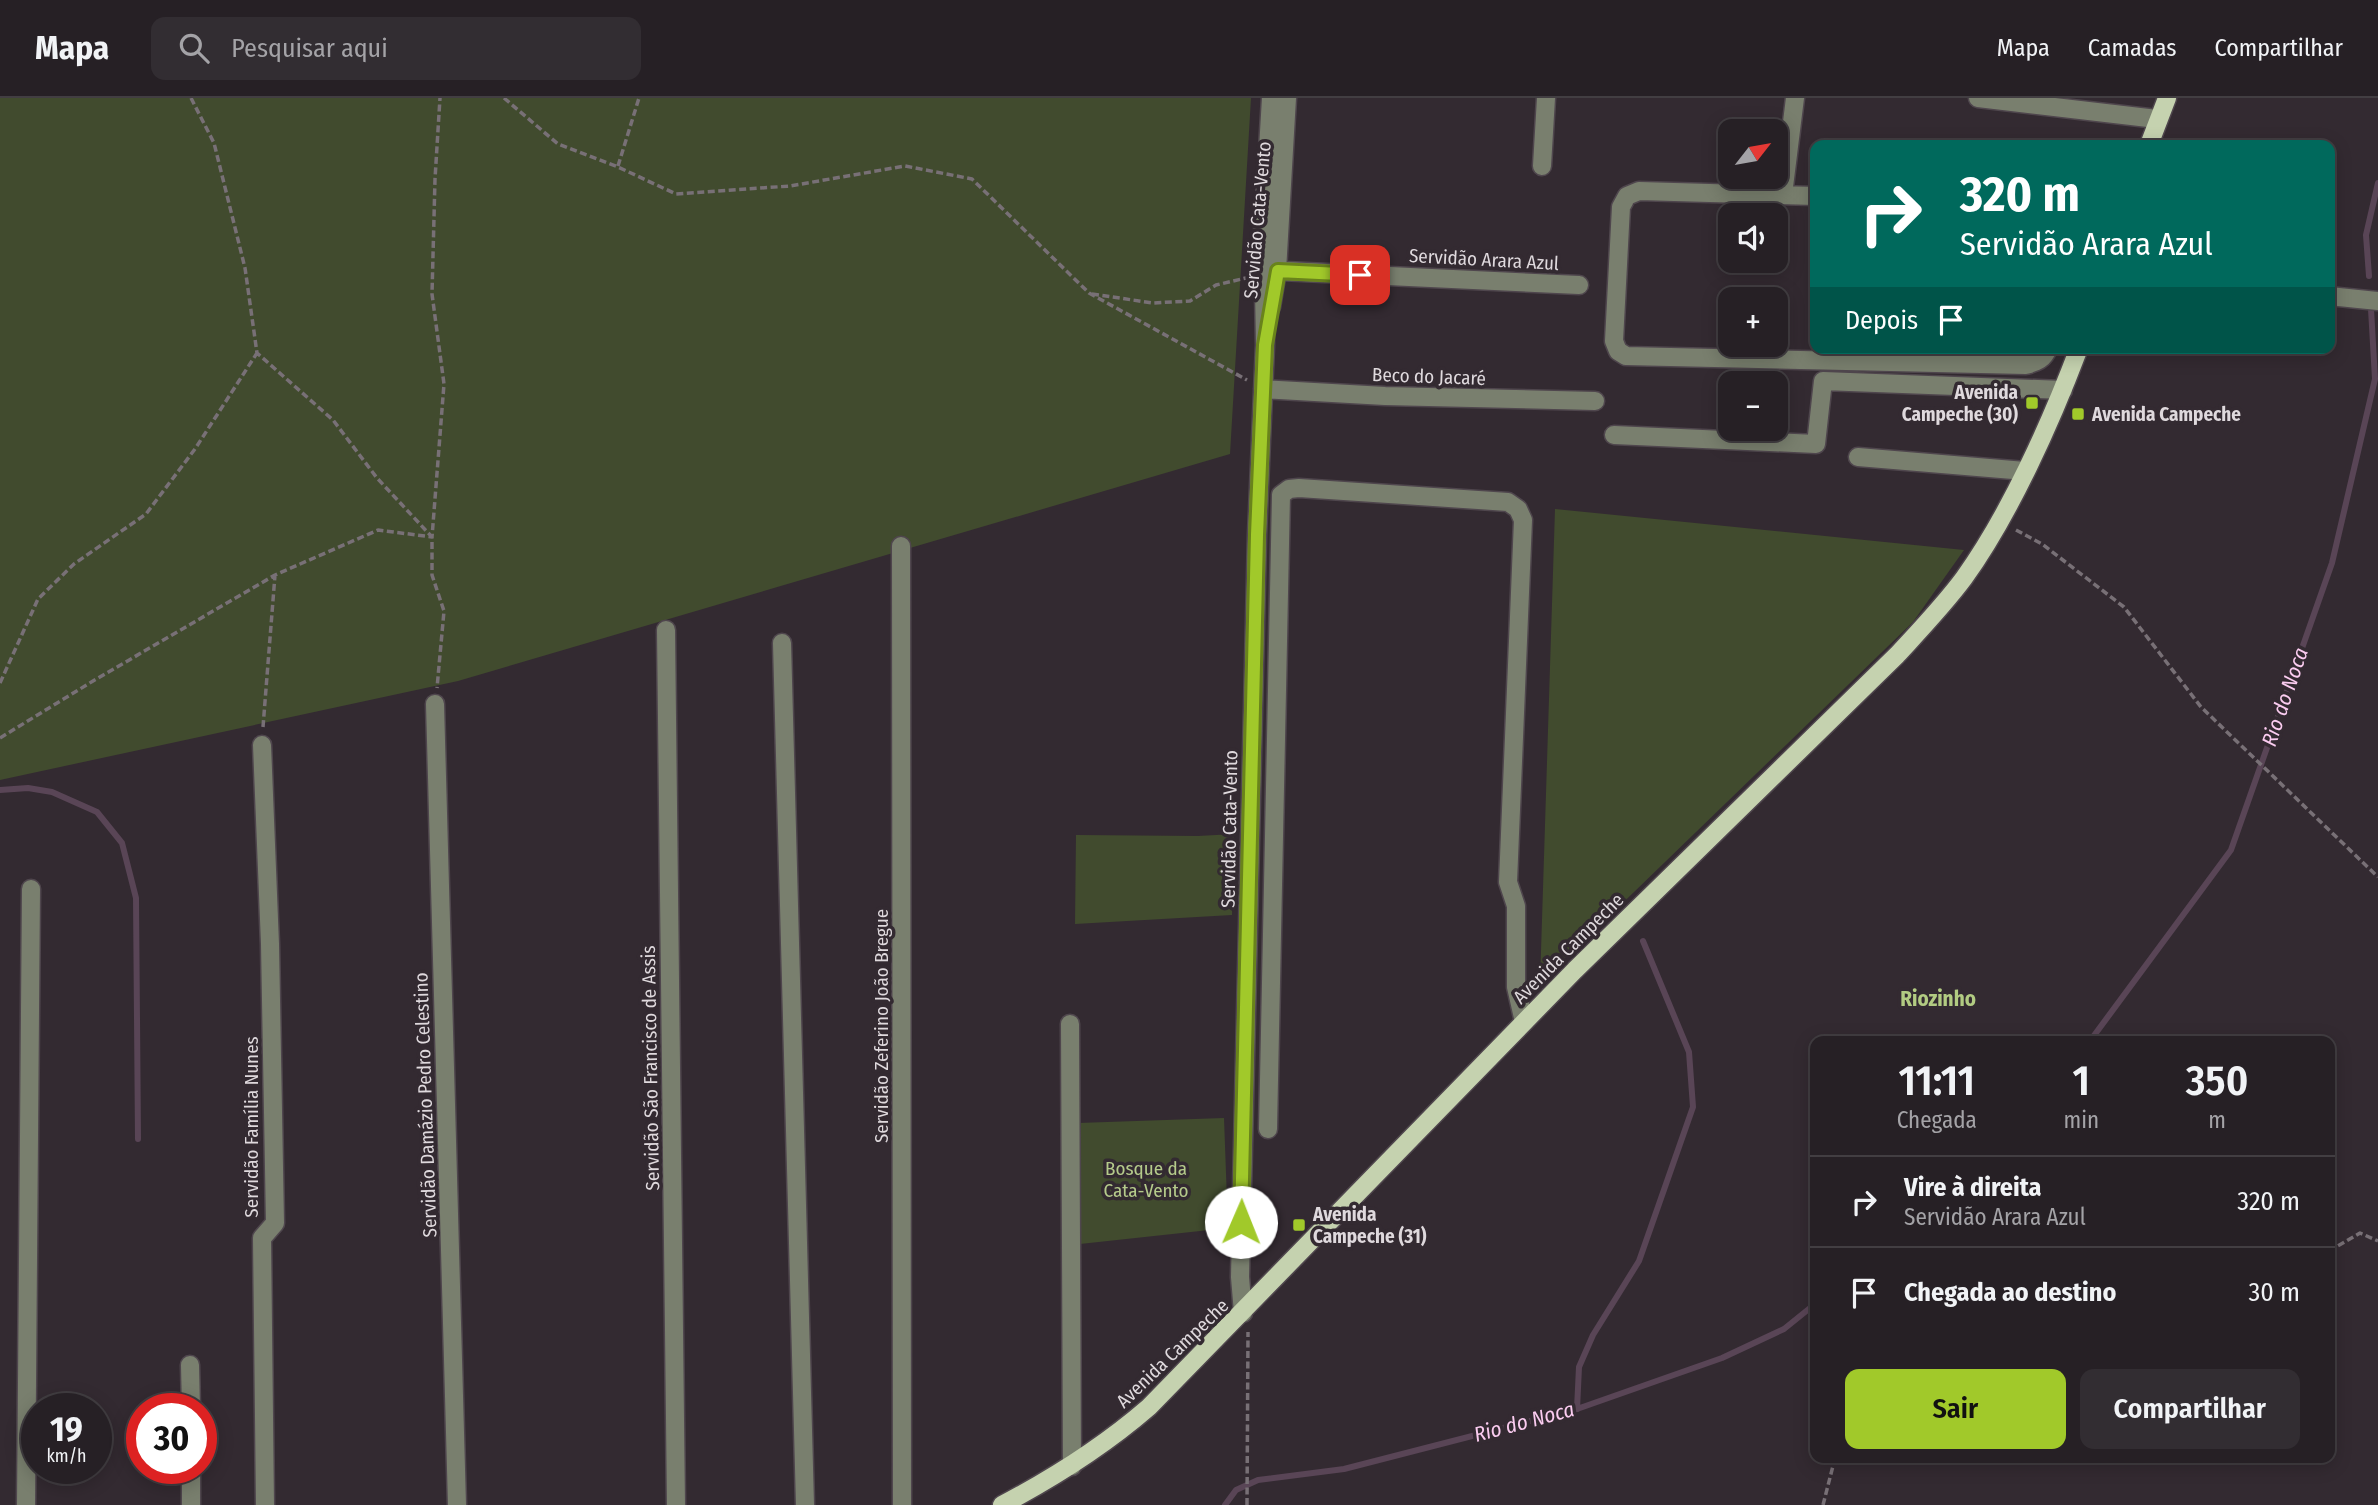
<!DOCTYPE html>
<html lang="pt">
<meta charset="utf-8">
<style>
body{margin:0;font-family:"Fira Sans Condensed",sans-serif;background:#322d32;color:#f1f3f6;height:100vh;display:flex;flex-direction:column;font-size:26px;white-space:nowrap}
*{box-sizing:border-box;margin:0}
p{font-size:23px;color:#a4a3a7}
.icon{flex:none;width:38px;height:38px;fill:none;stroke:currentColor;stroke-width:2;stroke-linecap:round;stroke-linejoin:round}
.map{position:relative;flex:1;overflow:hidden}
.sheet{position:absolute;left:1810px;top:938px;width:525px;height:427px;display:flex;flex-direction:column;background:#262025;border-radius:14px;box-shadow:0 4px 18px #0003,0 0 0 2px #423e42}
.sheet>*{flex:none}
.guide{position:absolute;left:1810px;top:42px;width:525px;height:214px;border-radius:14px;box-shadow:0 4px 18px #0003,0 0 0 2px #423e42;background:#00695c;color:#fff;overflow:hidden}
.needle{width:46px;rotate:59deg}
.controls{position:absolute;left:1718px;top:21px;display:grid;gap:14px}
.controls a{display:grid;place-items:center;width:70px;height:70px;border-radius:14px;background:#262025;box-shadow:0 4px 18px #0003,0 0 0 2px #423e42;font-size:35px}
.speed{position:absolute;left:21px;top:1295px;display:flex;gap:14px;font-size:35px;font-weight:700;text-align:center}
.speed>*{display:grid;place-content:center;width:91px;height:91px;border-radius:50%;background:#262025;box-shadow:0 4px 18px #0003,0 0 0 2px #423e42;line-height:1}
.speed small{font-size:18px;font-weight:400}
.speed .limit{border:10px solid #d22;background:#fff;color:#111}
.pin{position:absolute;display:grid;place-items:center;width:60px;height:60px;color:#fff;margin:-30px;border-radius:14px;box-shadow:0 4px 10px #0006}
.me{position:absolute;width:77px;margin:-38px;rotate:1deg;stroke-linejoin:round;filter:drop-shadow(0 0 5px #0008)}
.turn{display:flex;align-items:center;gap:24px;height:147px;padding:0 35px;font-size:32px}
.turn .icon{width:91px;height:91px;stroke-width:2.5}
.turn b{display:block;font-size:49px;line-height:60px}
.then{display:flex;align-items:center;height:66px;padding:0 35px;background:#0003;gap:14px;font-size:26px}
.eta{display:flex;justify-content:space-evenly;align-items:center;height:119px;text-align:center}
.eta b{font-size:42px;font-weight:600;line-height:49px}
.primary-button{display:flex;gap:14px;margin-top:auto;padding:14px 35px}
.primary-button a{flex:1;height:80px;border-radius:14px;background:#a1c92a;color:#111;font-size:28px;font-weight:600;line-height:80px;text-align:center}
.primary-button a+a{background:#322d32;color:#f1f3f6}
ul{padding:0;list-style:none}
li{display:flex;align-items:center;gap:21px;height:91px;padding:0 35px;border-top:2px solid #423e42}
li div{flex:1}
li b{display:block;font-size:26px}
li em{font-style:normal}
header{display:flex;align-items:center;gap:42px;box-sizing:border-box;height:98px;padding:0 35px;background:#262025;border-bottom:2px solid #423e42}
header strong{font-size:33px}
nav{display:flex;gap:38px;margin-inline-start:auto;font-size:24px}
.search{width:490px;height:63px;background:#322d32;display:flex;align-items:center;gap:18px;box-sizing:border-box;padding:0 24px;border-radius:14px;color:#a4a3a7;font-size:26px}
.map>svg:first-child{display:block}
.green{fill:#414b2e}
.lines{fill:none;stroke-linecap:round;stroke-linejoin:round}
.stream{stroke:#594556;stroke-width:6}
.minor-casing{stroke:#4f464d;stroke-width:21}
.major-casing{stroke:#4f464d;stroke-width:21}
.path{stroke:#787076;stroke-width:3.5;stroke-dasharray:7 3.5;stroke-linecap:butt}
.minor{stroke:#797f6e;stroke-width:18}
.major{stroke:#c5d2af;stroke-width:18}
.route-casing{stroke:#69831b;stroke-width:18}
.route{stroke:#a1c92a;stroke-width:12}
.poi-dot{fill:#a1c92a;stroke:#332a31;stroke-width:2.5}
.labels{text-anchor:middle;stroke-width:7;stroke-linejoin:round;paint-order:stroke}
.street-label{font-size:19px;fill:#dfd9dd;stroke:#332a31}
.poi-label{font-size:19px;font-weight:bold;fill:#dfd9dd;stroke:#332a31;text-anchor:start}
.park-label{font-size:19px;fill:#b5cb8b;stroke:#332a31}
.water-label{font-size:21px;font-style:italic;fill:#fbccf0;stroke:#332a31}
.neighbourhood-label{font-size:21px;font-weight:bold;fill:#b2cb82;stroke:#332a31}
</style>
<header>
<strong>Mapa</strong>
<div class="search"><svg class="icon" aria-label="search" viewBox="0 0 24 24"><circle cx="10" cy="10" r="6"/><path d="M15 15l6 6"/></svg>Pesquisar aqui</div>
<nav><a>Mapa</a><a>Camadas</a><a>Compartilhar</a></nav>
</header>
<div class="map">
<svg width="2378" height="1407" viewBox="0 0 2378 1407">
<rect width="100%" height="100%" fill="#332a31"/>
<!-- green -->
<path class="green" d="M0,0H1251L1230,356L458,583L0,682Z
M1555,411L1964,452L1913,524L1540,885Z
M1234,736L1232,817L1075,826L1076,737L1198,738Z
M1224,1020L1228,1130L1080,1146L1078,1025Z"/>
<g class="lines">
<!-- stream -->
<path class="stream" d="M2369,178L2366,137L2378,85
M0,692L28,690L52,694L97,714L122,745L136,800L138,1041
M2090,943L2231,752L2332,465L2375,281L2371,211
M1577,1311L1579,1269L1593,1237L1639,1163L1693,1009L1689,954L1643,843
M1225,1407L1236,1392L1258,1382L1344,1371L1577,1311L1722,1260L1784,1231L1815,1206"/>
<defs>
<path id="minor" d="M1978,0L2157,21
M1542,68L1546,0
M1783,97L1795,0
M1815,98L1639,93L1627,98L1621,109L1614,243L1618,253L1626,258L2026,267C2036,264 2044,262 2048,250
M1262,172L1579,187
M2329,198L2378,203
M1271,209L1277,173L1287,0
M1263,291L1385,298L1595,303
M1614,337L1816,346L1823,283L2063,292
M1858,359L2025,373
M901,448L902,1407
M666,532L676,1407
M782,545L805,1407
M435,606L457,1407
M262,647L270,846L275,1125L262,1140L265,1407
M1070,926L1072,1368
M1268,1031L1281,397L1289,391L1299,390L1508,404L1518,411L1523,422L1508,784L1516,808V889L1524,924
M1243,1215L1240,1179L1257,437L1265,247L1263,136L1271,0
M190,1267L191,1311
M191,1370V1407
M26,1407L31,791"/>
<path id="major" d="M2149,47L2167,0
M1002,1407C1055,1379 1104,1348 1149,1309L1575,872L1897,557C1920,532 1944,507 1964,480C2010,416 2051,324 2079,250"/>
</defs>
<!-- minor casing -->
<use href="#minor" class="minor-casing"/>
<!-- major casing -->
<use href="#major" class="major-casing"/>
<!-- path -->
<path class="path" d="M191,0L214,45L245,170L257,255L333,322L377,380L432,439V477L444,513L437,590
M504,0L558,46L618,69L676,96L790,88L905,68L972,81L1089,195L1247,282
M618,68L639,0
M1092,196L1153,205L1190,203L1216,187L1246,180
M2016,432L2042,446L2124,509L2201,609L2378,779
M0,585L38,501L74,466L146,416L195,351L257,255
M263,629L275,477
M0,640L93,583L275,477L378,432L432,439L444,286L432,196L435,81L440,0
M2329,1153L2360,1135L2378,1143
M1247,1407L1248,1234
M1823,1407L1835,1360"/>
<!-- minor -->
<use href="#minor" class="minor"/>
<!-- major -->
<use href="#major" class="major"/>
</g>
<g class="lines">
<defs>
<path id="route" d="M1241,1124L1257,437L1265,247L1278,173L1360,177"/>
</defs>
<!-- route casing -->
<use href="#route" class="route-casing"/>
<!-- route -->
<use href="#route" class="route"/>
</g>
<!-- markers -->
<g class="poi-dot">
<rect x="2025" y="298" width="14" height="14" rx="3.5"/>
<rect x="2071" y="309" width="14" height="14" rx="3.5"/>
<rect x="1292" y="1120" width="14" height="14" rx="3.5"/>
</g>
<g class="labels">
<!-- street labels -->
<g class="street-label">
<text transform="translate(1257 122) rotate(-85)" y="7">Servidão Cata-Vento</text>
<text transform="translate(1484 161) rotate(3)" y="7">Servidão Arara Azul</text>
<text transform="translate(1429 278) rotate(2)" y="7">Beco do Jacaré</text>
<text transform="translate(1229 731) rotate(-89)" y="7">Servidão Cata-Vento</text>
<text transform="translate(1568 850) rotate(-45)" y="7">Avenida Campeche</text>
<text transform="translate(881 928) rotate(-90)" y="7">Servidão Zeferino João Bregue</text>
<text transform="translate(650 970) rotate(-91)" y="7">Servidão São Francisco de Assis</text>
<text transform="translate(425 1007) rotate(-92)" y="7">Servidão Damázio Pedro Celestino</text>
<text transform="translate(251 1029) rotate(-90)" y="7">Servidão Família Nunes</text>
<text transform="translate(1172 1255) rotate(-44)" y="7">Avenida Campeche</text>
</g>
<!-- poi labels -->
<g class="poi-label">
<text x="2018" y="301" text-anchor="end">Avenida<tspan x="2018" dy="22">Campeche (30)</tspan></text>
<text x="2092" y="323">Avenida Campeche</text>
<text x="1313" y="1123">Avenida<tspan x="1313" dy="22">Campeche (31)</tspan></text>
</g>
<!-- park labels -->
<g class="park-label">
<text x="1146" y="1077">Bosque da<tspan x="1146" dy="22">Cata-Vento</tspan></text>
</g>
<!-- water labels -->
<g class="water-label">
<text transform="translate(2285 599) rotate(-71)" y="7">Rio do Noca</text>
<text transform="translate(1524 1324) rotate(-15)" y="7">Rio do Noca</text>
</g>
<!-- neighbourhood labels -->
<g class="neighbourhood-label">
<text x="1938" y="908">Riozinho</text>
</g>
</g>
</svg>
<div class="controls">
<a><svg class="needle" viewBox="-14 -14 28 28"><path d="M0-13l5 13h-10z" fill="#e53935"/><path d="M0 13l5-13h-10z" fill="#a4a3a7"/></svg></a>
<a><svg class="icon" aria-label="sound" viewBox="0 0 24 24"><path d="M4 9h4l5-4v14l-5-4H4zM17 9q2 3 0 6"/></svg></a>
<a>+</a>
<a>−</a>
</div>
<div class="speed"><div>19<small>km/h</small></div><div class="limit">30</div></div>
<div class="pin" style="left:1360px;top:177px;background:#d93025"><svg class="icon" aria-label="arrive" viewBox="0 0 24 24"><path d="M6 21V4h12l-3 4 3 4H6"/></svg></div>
<svg class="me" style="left:1241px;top:1124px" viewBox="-20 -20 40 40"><circle r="19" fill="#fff"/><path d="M0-13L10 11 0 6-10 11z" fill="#a1c92a"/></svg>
<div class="guide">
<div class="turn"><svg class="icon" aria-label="right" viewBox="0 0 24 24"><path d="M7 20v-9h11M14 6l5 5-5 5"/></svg><div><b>320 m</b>Servidão Arara Azul</div></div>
<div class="then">Depois<svg class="icon" aria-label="arrive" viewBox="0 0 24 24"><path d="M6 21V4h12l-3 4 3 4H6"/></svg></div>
</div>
<section class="sheet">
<div class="eta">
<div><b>11:11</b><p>Chegada</p></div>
<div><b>1</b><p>min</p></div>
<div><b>350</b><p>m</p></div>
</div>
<ul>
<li><svg class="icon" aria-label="right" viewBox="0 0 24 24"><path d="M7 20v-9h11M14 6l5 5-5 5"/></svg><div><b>Vire à direita</b><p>Servidão Arara Azul</p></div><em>320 m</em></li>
<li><svg class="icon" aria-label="arrive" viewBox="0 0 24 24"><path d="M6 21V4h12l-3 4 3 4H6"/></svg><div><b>Chegada ao destino</b></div><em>30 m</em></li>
</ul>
<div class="primary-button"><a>Sair</a><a>Compartilhar</a></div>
</section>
</div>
